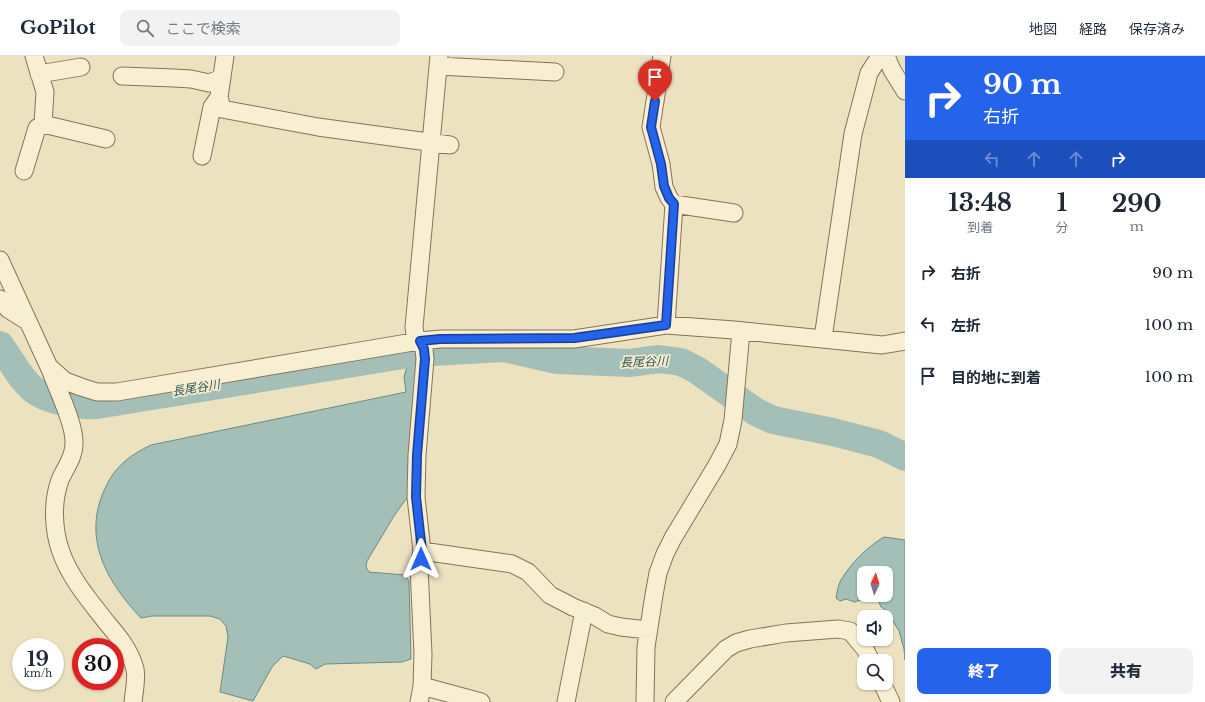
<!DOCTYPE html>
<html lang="ja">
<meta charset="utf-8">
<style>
body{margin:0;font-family:"Libre Baskerville","Noto Sans JP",serif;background:#f2f2f3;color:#1f2937;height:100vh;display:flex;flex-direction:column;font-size:15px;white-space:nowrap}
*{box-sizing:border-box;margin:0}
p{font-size:13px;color:#747a83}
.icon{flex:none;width:22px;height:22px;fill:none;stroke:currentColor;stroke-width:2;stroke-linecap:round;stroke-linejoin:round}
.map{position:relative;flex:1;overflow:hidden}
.sheet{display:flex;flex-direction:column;background:#fff;width:300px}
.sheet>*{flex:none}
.hud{background:#2563eb;color:#fff;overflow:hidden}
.needle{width:26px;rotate:4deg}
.controls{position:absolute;left:857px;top:510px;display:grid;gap:8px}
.controls a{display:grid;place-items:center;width:36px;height:36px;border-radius:8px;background:#fff;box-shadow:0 1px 3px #0004;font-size:20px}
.speed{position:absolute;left:12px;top:582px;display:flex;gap:8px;font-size:20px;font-weight:700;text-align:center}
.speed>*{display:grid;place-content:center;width:52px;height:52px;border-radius:50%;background:#fff;box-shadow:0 1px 3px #0004;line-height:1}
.speed small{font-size:10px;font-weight:400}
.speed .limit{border:6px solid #d22;background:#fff;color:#111}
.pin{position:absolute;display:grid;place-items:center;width:34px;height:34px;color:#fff;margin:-41px -17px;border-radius:50% 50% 50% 0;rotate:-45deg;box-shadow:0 0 4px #0007}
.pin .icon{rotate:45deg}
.me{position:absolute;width:44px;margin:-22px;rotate:0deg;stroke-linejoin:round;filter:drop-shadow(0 0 3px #0008)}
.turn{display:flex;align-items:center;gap:14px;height:84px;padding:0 12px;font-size:18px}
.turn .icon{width:52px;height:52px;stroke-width:2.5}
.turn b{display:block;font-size:28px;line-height:34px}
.lanes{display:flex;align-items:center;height:38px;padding:0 12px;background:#0003;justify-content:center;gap:20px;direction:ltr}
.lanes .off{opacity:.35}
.eta{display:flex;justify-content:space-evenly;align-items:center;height:68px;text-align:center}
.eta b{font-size:24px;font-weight:800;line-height:28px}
.button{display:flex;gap:8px;margin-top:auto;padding:8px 12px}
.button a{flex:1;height:46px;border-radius:8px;background:#2563eb;color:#fff;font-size:16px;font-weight:800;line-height:46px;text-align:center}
.button a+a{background:#f2f2f3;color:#1f2937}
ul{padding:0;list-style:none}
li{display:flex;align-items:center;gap:12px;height:52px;padding:0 12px}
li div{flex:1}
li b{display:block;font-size:15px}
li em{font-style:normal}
header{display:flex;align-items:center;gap:24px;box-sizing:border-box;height:56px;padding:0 20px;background:#fff;border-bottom:1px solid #e0e1e3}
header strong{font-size:19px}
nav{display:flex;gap:22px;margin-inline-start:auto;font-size:14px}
.search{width:280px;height:36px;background:#f2f2f3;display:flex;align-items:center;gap:10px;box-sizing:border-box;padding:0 14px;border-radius:8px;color:#747a83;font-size:15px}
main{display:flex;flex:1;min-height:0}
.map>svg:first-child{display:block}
.water{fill:#a3bfb8;stroke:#6a8c86;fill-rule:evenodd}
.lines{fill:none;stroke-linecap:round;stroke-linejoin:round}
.river{stroke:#a3bfb8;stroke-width:28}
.minor-casing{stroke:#857358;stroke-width:19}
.minor{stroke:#f8efd3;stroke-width:17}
.route-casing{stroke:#184099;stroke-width:10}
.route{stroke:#2563eb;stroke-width:7}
.labels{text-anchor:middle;stroke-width:3.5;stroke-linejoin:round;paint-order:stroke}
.water-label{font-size:12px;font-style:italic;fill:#2c5454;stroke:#f4eccf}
</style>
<header>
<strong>GoPilot</strong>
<div class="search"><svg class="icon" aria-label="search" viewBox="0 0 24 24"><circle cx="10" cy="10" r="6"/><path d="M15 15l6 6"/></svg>ここで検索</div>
<nav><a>地図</a><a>経路</a><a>保存済み</a></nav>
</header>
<main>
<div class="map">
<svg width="905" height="646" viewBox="0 0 905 646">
<rect width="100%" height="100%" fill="#ede2c0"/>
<!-- water -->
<path class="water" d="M414,295L417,302L410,442L406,443L394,460L367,505L366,511L369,516L405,519L409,525L411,603L402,606L325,608L316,613L310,608L283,600L272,611L253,645L220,636L228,581L226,570L220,563L210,560H152L141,562C108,527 83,485 103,437C113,412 128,400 151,389L406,336L404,321L408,307L407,296Z
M884,481L905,484V604L904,593L899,575L887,555L881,551L878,544L864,543L855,546L846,543L840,545L836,542C837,536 838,529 841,524C851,507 867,491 884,481ZM864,517H886V539H864Z"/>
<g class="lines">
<!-- river -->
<path class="river" d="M0,289C11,304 20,323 34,334C47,345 80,350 97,349L415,297
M433,296L504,292L557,304L629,307L659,303L681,306L697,314L756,356L773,364L833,376L879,388L905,401"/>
<defs>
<path id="minor" d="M34,0L45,36L43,68
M225,0L219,41L222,53L318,71L450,89
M439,0L414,271L415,278L424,293L425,303L417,399L416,441L422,495L419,511L423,598L422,630L481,646
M662,0L651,71L661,108L664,131L669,142L674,148L666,269
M886,0L892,14L905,35
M438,10L555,16
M39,18L81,11
M122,20L174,22L191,23L209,27L222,22
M202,100L212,51L219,41
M24,115L37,72L43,68L106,83
M674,148L734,157
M0,204L49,311L65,325L81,331L97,336H117L419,285L441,283H574L666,269L734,274L882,289L905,285
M0,243L8,253L27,265
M823,282L853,78L869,17L880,0
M50,313C57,333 75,368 74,388C74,402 65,412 60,424C52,446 53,474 61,496C70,522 90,545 107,567C119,581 130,594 135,613C137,623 134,636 133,646
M422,495L512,508L528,516L550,539L573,551L595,560L608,568L621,571L648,574
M882,627L891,646
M419,646L422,630
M566,646L584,555
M645,646L646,591L654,539L658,517L665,498L673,482L717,409L728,388L733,364L741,275
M674,646L726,593L736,587L750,583L786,577L838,573L850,575L865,593L871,605"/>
</defs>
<!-- minor casing -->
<use href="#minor" class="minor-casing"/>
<!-- minor -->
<use href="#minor" class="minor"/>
</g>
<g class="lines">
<defs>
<path id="route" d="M421,503L422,495L416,441L417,399L425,303L424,293L420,285L440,283L574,282L666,269L674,148L669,142L664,130L661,108L651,71L655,45"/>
</defs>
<!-- route casing -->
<use href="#route" class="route-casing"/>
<!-- route -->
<use href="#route" class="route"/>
</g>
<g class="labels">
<!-- water labels -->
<g class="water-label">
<text transform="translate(644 306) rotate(-2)" y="4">長尾谷川</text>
<text transform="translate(196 332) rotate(-9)" y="4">長尾谷川</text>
</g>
</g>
</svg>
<div class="controls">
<a><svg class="needle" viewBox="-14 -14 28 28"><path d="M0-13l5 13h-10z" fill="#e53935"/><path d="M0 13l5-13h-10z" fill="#747a83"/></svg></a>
<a><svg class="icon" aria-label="sound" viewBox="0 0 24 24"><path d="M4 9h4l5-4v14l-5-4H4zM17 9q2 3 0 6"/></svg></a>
<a><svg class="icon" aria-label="search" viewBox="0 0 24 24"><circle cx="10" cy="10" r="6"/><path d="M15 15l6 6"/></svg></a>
</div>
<div class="speed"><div>19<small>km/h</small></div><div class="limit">30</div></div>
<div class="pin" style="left:655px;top:45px;background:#d93025"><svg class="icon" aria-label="arrive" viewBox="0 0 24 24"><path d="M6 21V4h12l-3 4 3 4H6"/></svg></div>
<svg class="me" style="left:421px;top:503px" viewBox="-20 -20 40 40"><path d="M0-17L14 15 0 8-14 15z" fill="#2563eb" stroke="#fff" stroke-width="4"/></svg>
</div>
<section class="sheet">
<div class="hud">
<div class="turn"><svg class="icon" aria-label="right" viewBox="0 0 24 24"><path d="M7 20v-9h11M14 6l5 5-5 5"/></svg><div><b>90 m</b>右折</div></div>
<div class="lanes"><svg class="icon off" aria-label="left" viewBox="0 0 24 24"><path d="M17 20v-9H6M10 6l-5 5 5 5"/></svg><svg class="icon off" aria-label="ahead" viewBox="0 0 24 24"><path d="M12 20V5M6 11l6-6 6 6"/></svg><svg class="icon off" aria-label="ahead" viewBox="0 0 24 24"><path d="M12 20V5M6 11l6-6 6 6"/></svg><svg class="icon" aria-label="right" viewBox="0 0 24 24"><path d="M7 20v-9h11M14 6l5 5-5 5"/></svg></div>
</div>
<div class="eta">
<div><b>13:48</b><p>到着</p></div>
<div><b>1</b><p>分</p></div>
<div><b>290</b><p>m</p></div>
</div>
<ul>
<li><svg class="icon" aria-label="right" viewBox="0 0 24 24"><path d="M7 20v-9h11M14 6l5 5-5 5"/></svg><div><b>右折</b></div><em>90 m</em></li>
<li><svg class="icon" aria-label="left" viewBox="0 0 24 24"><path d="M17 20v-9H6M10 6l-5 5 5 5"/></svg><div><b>左折</b></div><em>100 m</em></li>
<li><svg class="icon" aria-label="arrive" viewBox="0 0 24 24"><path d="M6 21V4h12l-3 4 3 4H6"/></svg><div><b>目的地に到着</b></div><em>100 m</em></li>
</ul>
<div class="button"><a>終了</a><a>共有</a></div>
</section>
</main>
